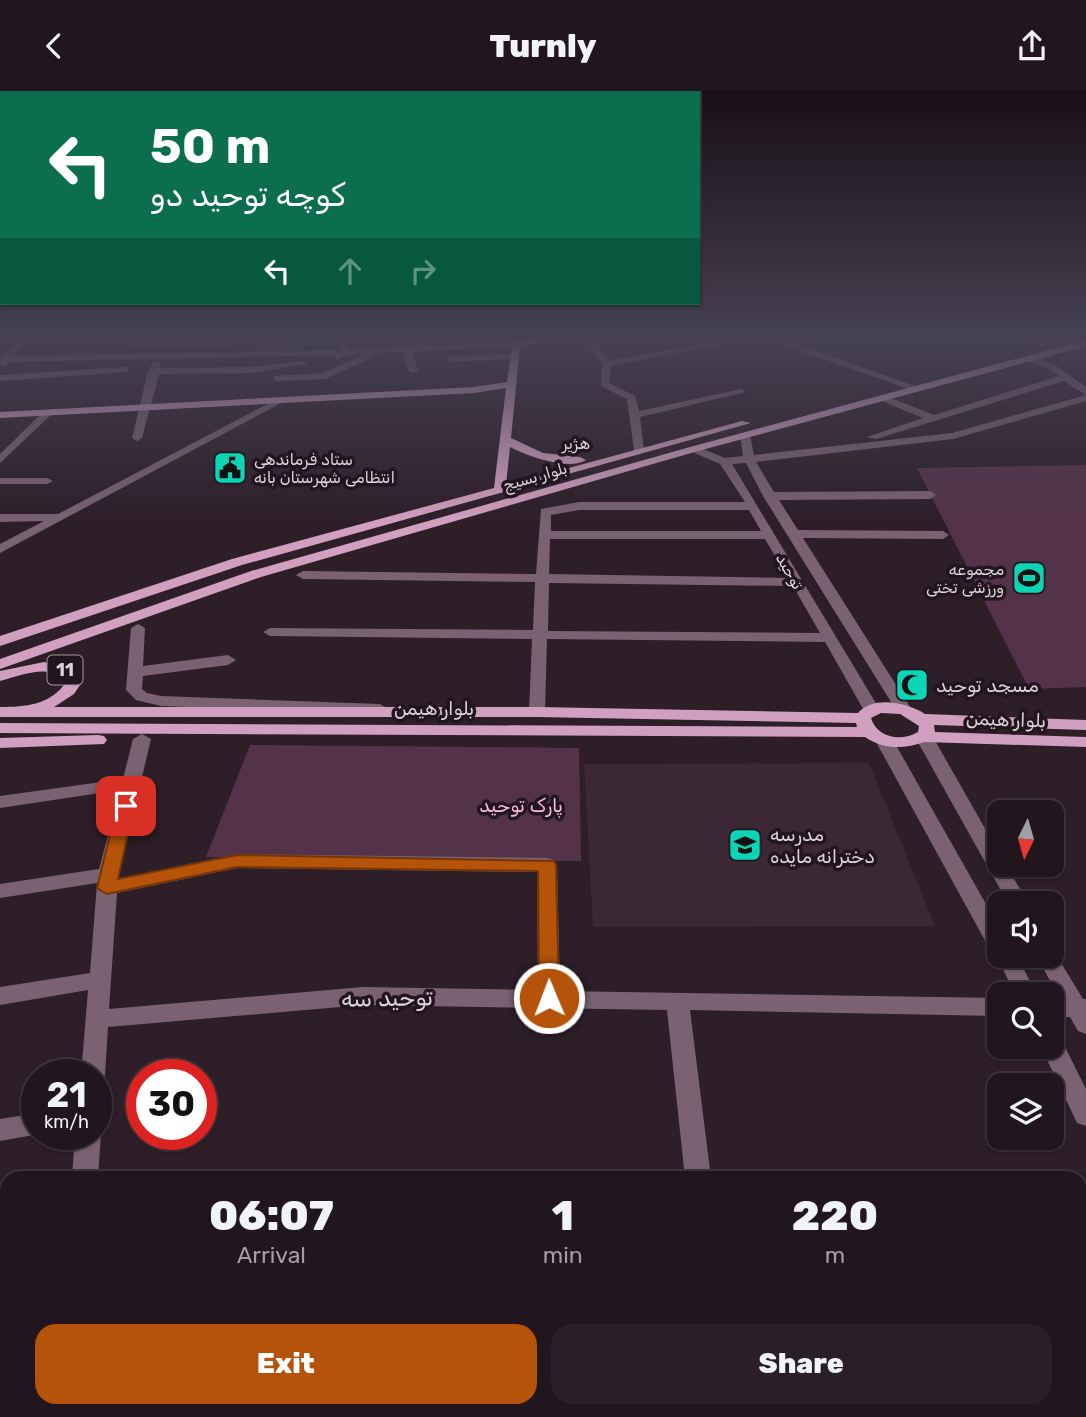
<!DOCTYPE html>
<meta charset="utf-8">
<style>
body{margin:0;font-family:Rubik,Cairo,sans-serif;background:#2a1f27;color:#f1f3f6;height:100vh;display:flex;flex-direction:column;font-size:26px;white-space:nowrap}
*{box-sizing:border-box;margin:0}
p{font-size:23px;color:#a29fa4}
.icon{flex:none;width:38px;height:38px;fill:none;stroke:currentColor;stroke-width:2;stroke-linecap:round;stroke-linejoin:round}
.map{position:relative;flex:1;overflow:hidden}
.panel{position:absolute;left:0px;top:1080px;width:1087px;height:247px;display:flex;flex-direction:column;background:#22161e;border-radius:21px 21px 0 0;box-shadow:0 2px 5px #0004,0 0 0 2px #3f353c}
.panel>*{flex:none}
.guide{position:absolute;left:0px;top:0px;width:700px;height:214px;box-shadow:0 2px 5px #0004,0 0 0 2px #3f353c;background:#0b6e4f;color:#fff;overflow:hidden}
.needle{width:46px;rotate:185deg}
.controls{position:absolute;left:987px;top:709px;display:grid;gap:14px}
.controls a{display:grid;place-items:center;width:77px;height:77px;border-radius:14px;background:#22161e;box-shadow:0 2px 5px #0004,0 0 0 2px #3f353c;font-size:35px}
.speed{position:absolute;left:21px;top:968px;display:flex;gap:14px;font-size:35px;font-weight:700;text-align:center}
.speed>*{display:grid;place-content:center;width:91px;height:91px;border-radius:50%;background:#22161e;box-shadow:0 2px 5px #0004,0 0 0 2px #3f353c;line-height:1}
.speed small{font-size:18px;font-weight:400}
.speed .limit{border:10px solid #d22;background:#fff;color:#111}
.pin{position:absolute;display:grid;place-items:center;width:60px;height:60px;color:#fff;margin:-30px;border-radius:14px;box-shadow:0 4px 10px #0006}
.me{position:absolute;width:77px;margin:-38px;rotate:359deg;stroke-linejoin:round;filter:drop-shadow(0 0 5px #0008)}
.turn{display:flex;align-items:center;gap:24px;height:147px;padding:0 35px;font-size:32px}
.turn .icon{width:91px;height:91px;stroke-width:2.5}
.turn b{display:block;font-size:49px;line-height:60px}
.lanes{display:flex;align-items:center;height:66px;padding:0 35px;background:#0003;justify-content:center;gap:35px;direction:ltr}
.lanes .off{opacity:.35}
.eta{display:flex;justify-content:space-evenly;align-items:center;height:119px;text-align:center}
.eta b{font-size:42px;font-weight:800;line-height:49px}
.button{display:flex;gap:14px;margin-top:auto;padding:14px 35px}
.button a{flex:1;height:80px;border-radius:21px;background:#b45309;color:#fff;font-size:28px;font-weight:800;line-height:80px;text-align:center}
.button a+a{background:#2a1f27;color:#f1f3f6}
header{display:flex;justify-content:space-between;align-items:center;height:91px;padding:0 35px;background:#22161e;font-size:32px;font-weight:800}
.map>svg:first-child{display:block}
.built{fill:#3b2834}
.green{fill:#54334a}
.lines{fill:none;stroke-linecap:round;stroke-linejoin:round}
.minor{fill:#7a6272;fill-rule:evenodd}
.major{fill:#d1a0c1;fill-rule:evenodd}
.route{fill:#b45309;stroke:#753606;stroke-width:2}
.labels{text-anchor:middle;stroke-width:7;stroke-linejoin:round;paint-order:stroke}
.far-street-label{font-size:16px;fill:#ddd3d9;stroke:#23151f}
.far-poi-label{font-size:16px;fill:#ddd3d9;stroke:#23151f;text-anchor:start}
.shield{fill:#23151f;stroke:#a59aa1;stroke-width:2}
.shield-label{font-size:18px;font-weight:bold;fill:#ddd3d9}
.poi-label{font-size:19px;fill:#ddd3d9;stroke:#23151f;text-anchor:start}
.street-label{font-size:19px;fill:#ddd3d9;stroke:#23151f}
.park-label{font-size:19px;fill:#fab9e4;stroke:#23151f}
.near-street-label{font-size:23px;fill:#ddd3d9;stroke:#23151f}
</style>
<header><svg class="icon" aria-label="back" viewBox="0 0 24 24"><path d="M15 5l-7 7 7 7"/></svg>Turnly<svg class="icon" aria-label="share" viewBox="0 0 24 24"><path d="M12 15V3M7 8l5-5 5 5M5 13v7h14v-7"/></svg></header>
<div class="map">
<svg width="1086" height="1326" viewBox="0 0 1086 1326">
<rect width="100%" height="100%" fill="#2d1e28"/>
<!-- built -->
<path class="built" d="M869,672L935,835L593,836L584,673Z"/>
<!-- green -->
<path class="green" d="M1086,374V596L1029,598L917,377Z
M250,654L579,657L581,770L206,766Z"/>
<g class="lines">
<!-- minor -->
<path class="minor" d="M0,247H8L0,250Z
M21,247H30L12,265L339,259V251C302,252 95,261 77,247L257,249L346,247L348,258L516,250L520,253L516,256L412,261L418,279L413,282L408,279L403,261L374,262V266L325,288L277,290L274,289V285L323,282L366,263L346,264L337,269L334,264L10,271L7,275H1L0,265H3Z
M584,247H592L609,270L731,247H780L923,298L915,300L779,253L735,251L611,275L609,292L635,305L639,320L741,298L746,301L640,326L644,359L639,362L634,359L627,308L601,295L602,273Z
M514,263L517,268L451,271L446,268L451,265Z
M1028,265L1055,274L1086,296V304L1064,290L876,348L867,346L923,327L880,309V305H886L934,324L1059,285L1049,278L1025,270Z
M154,270H160V277L251,276L303,270L308,273L251,282L159,283L142,347L137,350L132,347L148,280Z
M128,276V280L125,281L0,290V284Z
M1086,304V310L953,348L756,371L774,401L930,400L936,404L930,408L779,409L798,439L943,440L949,444L943,448L803,447L912,619L910,623H898L896,619L763,405L746,372L732,373L880,619L878,623H866L825,551L547,548L545,621L537,626L529,621L532,548L270,545L263,541L270,537L533,539L535,491L303,488L296,484L303,480L536,483L541,418L579,411H745L720,373L690,360V356H698L725,367L743,365L740,344L745,341L750,344L754,364L952,342ZM579,419H749L761,440H551V424ZM550,448H765L788,487L549,483ZM549,492L793,495L820,542L548,540Z
M279,307L287,309L0,462V453L44,430L0,431V423H58Z
M45,319L54,321L0,372V363Z
M0,387H47L53,390L47,393H0Z
M138,533L145,537L143,575L228,564L236,569L228,574L143,585L142,598L147,602L161,605L380,613L388,618L380,623L161,615L136,609L126,599L131,537Z
M924,641L933,646L999,762V774H1006L1028,812H1008L915,646Z
M142,643L151,648L118,788L237,763L547,767L554,769L557,774L560,900L999,907V925L690,919L711,1087H685L667,919L363,914L108,936L105,984L102,991L96,993V984H81L88,899L0,914V896L90,882L97,792L0,807V793L99,778L120,699L0,717V705L123,688L133,648ZM237,777L537,781L538,899L363,896L109,918L117,802Z
M884,644L893,649L999,836V864H1016L1037,903H1015L995,862L988,855L875,649Z
M1052,857L1083,908H1086V943L1078,940L1070,926H1052V908H1060L1036,864H1052Z
M1052,944L1060,946L1086,998V1035L1077,1032L1041,956H1052Z
M37,1022V1043H39L0,1050V1028Z
M96,1035L101,1043L98,1087H72L75,1043H96Z
M1080,1102H1086V1126H1080Z
M7,1197V1225L0,1227V1199Z
M1080,1251H1086V1281H1080Z
M1080,1282L1086,1285V1326H1075L1072,1320H1080Z
M48,1320H80L79,1326H47Z
M818,1320H850L851,1326H819Z"/>
<!-- major -->
<path class="major" d="M550,247H574L520,255L511,347L543,362L580,366L586,369C569,380 527,365 510,356L506,394L742,330L751,332L242,474L0,555V545L232,468L494,397L506,297L474,302L0,327V321L474,296L507,291L513,251Z
M1086,249V255L698,360L261,486L0,578V568L251,480L690,356Z
M44,571L76,579L82,591L74,603L54,616H537L858,622C874,604 908,612 925,623L1086,629V639L934,634L935,641L1086,646V656L925,651C904,658 884,659 865,646L0,642V632L857,636L856,632L537,626H0V616C25,616 51,614 66,591L63,585C42,575 22,584 0,590V580ZM881,622L900,623L919,635L918,641C901,651 877,647 871,627Z
M98,644L104,645L107,649L104,653L0,657V647Z"/>
</g>
<!-- sky -->
<linearGradient id="sky" x2="0" y2="1"><stop stop-color="#191016"/><stop offset="0.57" stop-color="#464153"/><stop offset="1" stop-color="#464153" stop-opacity="0"/></linearGradient>
<rect width="1086" height="432" fill="url(#sky)"/>
<!-- route -->
<path class="route" d="M126,710L134,715L118,788L237,764L554,770L556,774L559,907L556,913H542L539,907L538,780L237,776L107,803L97,797L117,715Z"/>
<!-- icons -->
<defs>
<symbol id="civic-square" viewBox="-11 -11 22 22"><rect x="-9" y="-9" width="18" height="18" rx="4" fill="#0bd5b5" stroke="#23151f"/><path d="M-.6-6.5H3V-4.5H.6V-3L4-1V1h2V6H-6V1h2V-1L-.6-3ZM-1.2 2.5V6h2.4V2.5Z" fill="#111"/></symbol>
<symbol id="stadium-square" viewBox="-11 -11 22 22"><rect x="-9" y="-9" width="18" height="18" rx="4" fill="#0bd5b5" stroke="#23151f"/><path d="M0-5a6.5 5 0 1 0 0 10a6.5 5 0 1 0 0-10ZM-3.5-1.8h7v3.6h-7Z" fill="#111"/></symbol>
<symbol id="mosque-square" viewBox="-11 -11 22 22"><rect x="-9" y="-9" width="18" height="18" rx="4" fill="#0bd5b5" stroke="#23151f"/><path d="M3.5-4.9A6 6 0 1 0 3.5 4.9A5 5 0 1 1 3.5-4.9Z" fill="#111"/></symbol>
<symbol id="school-square" viewBox="-11 -11 22 22"><rect x="-9" y="-9" width="18" height="18" rx="4" fill="#0bd5b5" stroke="#23151f"/><path d="M0-5L7-2L0 1L-7-2ZM-4 1L0 2.5L4 1V4Q0 6-4 4Z" fill="#111"/></symbol>
</defs>
<g fill-rule="evenodd">
<use href="#civic-square" x="211" y="358" width="38" height="38"/>
<use href="#stadium-square" x="1010" y="468" width="38" height="38"/>
<use href="#mosque-square" x="893" y="575" width="38" height="38"/>
<use href="#school-square" x="726" y="735" width="38" height="38"/>
</g>
<g class="labels">
<!-- far-street labels -->
<g class="far-street-label">
<text x="576" y="358">هژیر</text>
<text transform="translate(535 385) rotate(-16)" y="6">بلوار بسیج</text>
<text transform="translate(790 480) rotate(60)" y="6">توحید</text>
</g>
<!-- far-poi labels -->
<g class="far-poi-label">
<text x="254" y="374">ستاد فرماندهی<tspan x="254" dy="18">انتظامی شهرستان بانه</tspan></text>
<text x="1004" y="484" text-anchor="end">مجموعه<tspan x="1004" dy="18">ورزشی تختی</tspan></text>
</g>
<!-- shield labels -->
<rect class="shield" x="47.5" y="564.5" width="35" height="29" rx="5"/>
<g class="shield-label">
<text x="65" y="585">11</text>
</g>
<!-- poi labels -->
<g class="poi-label">
<text x="936" y="601">مسجد توحید</text>
<text x="770" y="750">مدرسه<tspan x="770" dy="22">دخترانه مایده</tspan></text>
</g>
<!-- street labels -->
<g class="street-label">
<text x="434" y="624">بلوار هیمن</text>
<text transform="translate(1006 628) rotate(2)" y="7">بلوار هیمن</text>
</g>
<!-- park labels -->
<g class="park-label">
<text x="521" y="721">پارک توحید</text>
</g>
<!-- near-street labels -->
<g class="near-street-label">
<text transform="translate(387 907) rotate(-1)" y="8">توحید سه</text>
</g>
</g>
</svg>
<div class="controls">
<a><svg class="needle" viewBox="-14 -14 28 28"><path d="M0-13l5 13h-10z" fill="#e53935"/><path d="M0 13l5-13h-10z" fill="#a29fa4"/></svg></a>
<a><svg class="icon" aria-label="sound" viewBox="0 0 24 24"><path d="M4 9h4l5-4v14l-5-4H4zM17 9q2 3 0 6"/></svg></a>
<a><svg class="icon" aria-label="search" viewBox="0 0 24 24"><circle cx="10" cy="10" r="6"/><path d="M15 15l6 6"/></svg></a>
<a><svg class="icon" aria-label="layers" viewBox="0 0 24 24"><path d="M12 4l9 5-9 5-9-5zM3 14l9 5 9-5"/></svg></a>
</div>
<div class="speed"><div>21<small>km/h</small></div><div class="limit">30</div></div>
<div class="pin" style="left:126px;top:715px;background:#d93025"><svg class="icon" aria-label="arrive" viewBox="0 0 24 24"><path d="M6 21V4h12l-3 4 3 4H6"/></svg></div>
<svg class="me" style="left:549px;top:907px" viewBox="-20 -20 40 40"><circle r="17" fill="#b45309" stroke="#fff" stroke-width="3"/><path d="M0-11L8 9 0 5-8 9z" fill="#fff"/></svg>
<div class="guide">
<div class="turn"><svg class="icon" aria-label="left" viewBox="0 0 24 24"><path d="M17 20v-9H6M10 6l-5 5 5 5"/></svg><div><b>50 m</b>کوچه توحید دو</div></div>
<div class="lanes"><svg class="icon" aria-label="left" viewBox="0 0 24 24"><path d="M17 20v-9H6M10 6l-5 5 5 5"/></svg><svg class="icon off" aria-label="ahead" viewBox="0 0 24 24"><path d="M12 20V5M6 11l6-6 6 6"/></svg><svg class="icon off" aria-label="right" viewBox="0 0 24 24"><path d="M7 20v-9h11M14 6l5 5-5 5"/></svg></div>
</div>
<section class="panel">
<div class="eta">
<div><b>06:07</b><p>Arrival</p></div>
<div><b>1</b><p>min</p></div>
<div><b>220</b><p>m</p></div>
</div>
<div class="button"><a>Exit</a><a>Share</a></div>
</section>
</div>
